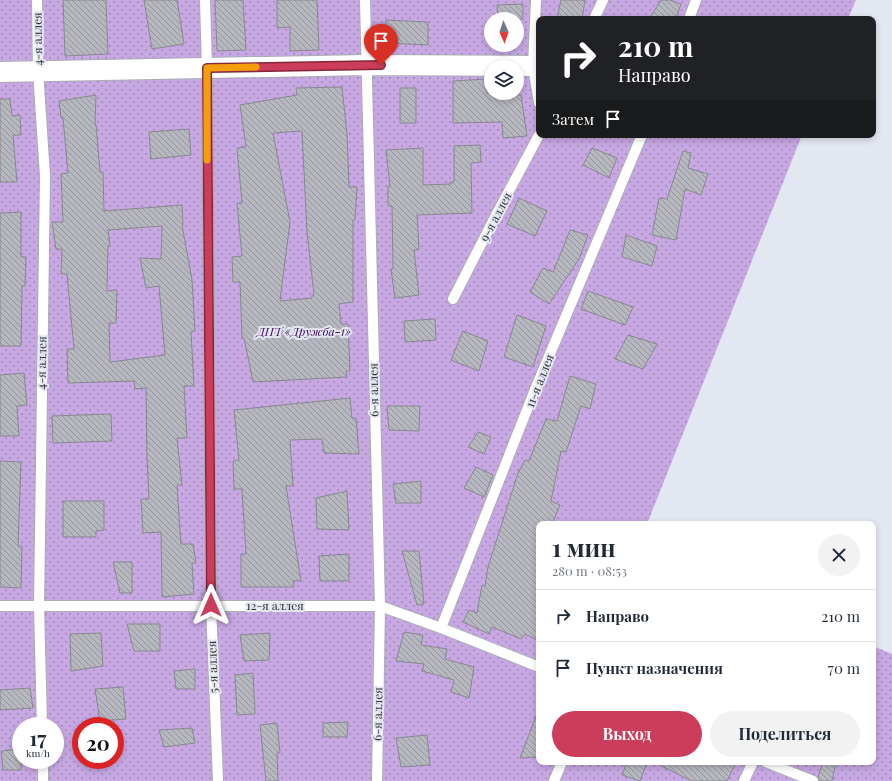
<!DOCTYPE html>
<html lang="ru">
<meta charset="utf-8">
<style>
body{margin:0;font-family:"Playfair Display",serif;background:#f2f2f3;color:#1f2937;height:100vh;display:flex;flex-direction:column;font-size:15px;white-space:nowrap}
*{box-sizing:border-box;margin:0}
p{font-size:13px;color:#747a83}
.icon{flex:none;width:22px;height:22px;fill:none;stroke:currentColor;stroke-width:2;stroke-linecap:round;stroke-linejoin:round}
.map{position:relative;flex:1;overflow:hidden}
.drawer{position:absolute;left:536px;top:521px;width:340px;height:244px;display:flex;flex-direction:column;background:#fff;border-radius:8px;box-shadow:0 2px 6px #0003}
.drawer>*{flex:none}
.guide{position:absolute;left:536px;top:16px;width:340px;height:122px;border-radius:8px;box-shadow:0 2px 6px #0003;background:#202124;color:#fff;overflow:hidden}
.needle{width:26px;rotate:177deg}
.tools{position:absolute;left:484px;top:12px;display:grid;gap:8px}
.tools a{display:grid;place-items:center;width:40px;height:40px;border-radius:50%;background:#fff;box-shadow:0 2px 6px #0003;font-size:20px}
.speed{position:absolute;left:12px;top:717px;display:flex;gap:8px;font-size:20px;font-weight:700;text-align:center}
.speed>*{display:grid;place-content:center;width:52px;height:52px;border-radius:50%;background:#fff;box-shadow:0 2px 6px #0003;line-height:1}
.speed small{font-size:10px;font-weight:400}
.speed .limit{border:6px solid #d22;background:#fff;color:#111}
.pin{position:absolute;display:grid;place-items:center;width:34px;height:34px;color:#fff;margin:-41px -17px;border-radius:50% 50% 50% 0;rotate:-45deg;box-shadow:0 0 4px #0007}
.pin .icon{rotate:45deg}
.me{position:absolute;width:44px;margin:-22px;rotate:0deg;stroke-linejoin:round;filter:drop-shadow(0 0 3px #0008)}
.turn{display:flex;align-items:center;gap:14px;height:84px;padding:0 16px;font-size:18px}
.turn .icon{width:52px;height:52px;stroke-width:2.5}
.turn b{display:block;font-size:28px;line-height:34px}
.then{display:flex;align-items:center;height:38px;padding:0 16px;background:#0003;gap:8px;font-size:15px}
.round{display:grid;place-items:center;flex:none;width:42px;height:42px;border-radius:21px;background:#f2f2f3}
.head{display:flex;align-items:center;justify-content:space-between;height:68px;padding:0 16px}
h1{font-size:24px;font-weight:700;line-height:30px}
.primary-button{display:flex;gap:8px;margin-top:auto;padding:8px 16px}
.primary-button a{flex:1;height:46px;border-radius:24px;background:#cc3c5b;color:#fff;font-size:16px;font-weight:700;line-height:46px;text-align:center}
.primary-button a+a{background:#f2f2f3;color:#1f2937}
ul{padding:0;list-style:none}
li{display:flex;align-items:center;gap:12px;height:52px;padding:0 16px;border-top:1px solid #e0e1e3}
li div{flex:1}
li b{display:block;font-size:15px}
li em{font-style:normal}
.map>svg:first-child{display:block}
.green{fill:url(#green-dots);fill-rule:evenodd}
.building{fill:url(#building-back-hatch);stroke:#878790;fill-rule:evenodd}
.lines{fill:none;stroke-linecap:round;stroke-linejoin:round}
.lane-casing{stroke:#aaaeb6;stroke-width:12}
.street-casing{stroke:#aaaeb6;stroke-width:22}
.lane{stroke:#fff;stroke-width:10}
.street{stroke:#fff;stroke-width:20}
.route-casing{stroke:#85273b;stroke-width:10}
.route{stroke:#cc3c5b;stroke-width:7}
.slow{stroke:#f59e0b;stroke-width:7}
.labels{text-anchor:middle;stroke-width:4;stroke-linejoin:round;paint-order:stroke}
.street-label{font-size:12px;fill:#333438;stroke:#e3e7f1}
.park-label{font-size:12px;font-style:italic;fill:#420e61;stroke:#e3e7f1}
</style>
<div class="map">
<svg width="892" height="781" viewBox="0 0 892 781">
<defs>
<pattern id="green-dots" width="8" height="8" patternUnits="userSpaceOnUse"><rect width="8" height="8" fill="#c7a8e3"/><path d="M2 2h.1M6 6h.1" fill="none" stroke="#a28ab9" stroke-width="1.8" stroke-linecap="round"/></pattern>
<pattern id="building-back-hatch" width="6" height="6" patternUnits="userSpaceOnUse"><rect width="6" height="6" fill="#b7b7c0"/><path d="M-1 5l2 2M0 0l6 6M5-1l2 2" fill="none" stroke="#95969d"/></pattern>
</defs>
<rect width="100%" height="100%" fill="#e3e7f1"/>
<!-- green -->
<path class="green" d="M0,0H856L848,19H539V135H802L647,524H539V762H873V646L892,654V781H0ZM491,19H517V45H491ZM491,67H517V93H491ZM21,726H55V760H21ZM81,726H115V760H81Z"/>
<!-- building -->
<path class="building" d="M63,0H106L108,54L65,56Z
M144,0H177L184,44L152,49Z
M215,0H243L246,50L217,51Z
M277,0H317L319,50L290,51V27L277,28Z
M561,0H585L582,19H557Z
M661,0H670L681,4L676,19H649Z
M523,4V19H498L497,5Z
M386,20L428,22V45L385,43Z
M486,79L487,93L521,95L527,136L503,138L502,122L453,123V81Z
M342,87L347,134L349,187H357L355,220H353V302L339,304L341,324H348L350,371H346L347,377L253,382L244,338H242L240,282H233L232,257L242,256L237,203H242L237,148L246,147L240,105L297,95L296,88ZM302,131L307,232L314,295H312V298L280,301L290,222L273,133Z
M400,88H416V123H400Z
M96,95L95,125H96L100,172H103L104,211L182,205L183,225H182L192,280L195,331L191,332L194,386H184L187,438H177L182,485H177L181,544H193L196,563H192L194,594L162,597L161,532L143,533L141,499H149L147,457L146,388L135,389L134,381L68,383L67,349H74L67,274H61L62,249H56L52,222H63L61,174L68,173L63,118H61L59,101ZM162,226L161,259L140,258L146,288L159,286L165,355L110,362L109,323H116L117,290L107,291L108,246H110L108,230Z
M0,99H10L12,116L20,115L21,135H13L17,182H0Z
M189,129L191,155L151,159L149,132Z
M480,145L481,162L471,163L472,213L417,215L419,249L414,250L419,295L395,298L391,269H393L392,206H388V186H390L386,150L423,148V185L451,184L450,182H454V146Z
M592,148L617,158L609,178L583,165Z
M683,151L691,153L688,168L708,174L701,195L685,189L676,240L652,235L659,198L667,199Z
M519,198L547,211L535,236L507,224Z
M21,212V257H26L25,286H22L21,346H0V213Z
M570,230L588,235L579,259L549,304L530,292L543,268L553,272Z
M626,235L657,246L652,266L622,257Z
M588,291L633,307L625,325L581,309Z
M517,315L546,326L533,367L504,357Z
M435,319L436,340L405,342L404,321Z
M463,331L488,341L479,371L451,360Z
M628,335L657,344L643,369L615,359Z
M24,373L27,405L17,406L19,436H0V375Z
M570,376L596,384L590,409L581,406L566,452L561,451L551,501L560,505L552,524H539V641L525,634L521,639L492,627L489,634L463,622L469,610L477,613L482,585L485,586L488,567L518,473L525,460L529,461L546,419L557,421Z
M350,398L352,418H356L359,454L324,453L322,439L290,440L293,486H286L301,581H293L294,587H241V554H246L242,489H234L233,461L239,460L234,410Z
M387,406H420L419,431L389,430Z
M111,414L112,441L53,443L52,416Z
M478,432L491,437L484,454L468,447Z
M0,461L21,462L18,546H22L21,588L0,587Z
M476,467L493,475L484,497L464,488Z
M421,481V503H396L393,484Z
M347,491L349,530L317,529L316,498Z
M63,501H104V530L96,531V537H63Z
M402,551H419L424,604L417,605Z
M349,554V581H320L319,556Z
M113,562H132V593H120Z
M127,624H160V651H134Z
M404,632L423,635L421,645L447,649L445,659L474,667L469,698L451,692L454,680L422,671L424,664L396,661Z
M101,633L103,666L71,671L70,634Z
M270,633L269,660L244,661L240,635Z
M195,669V689H176L174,671Z
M253,673L255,714L237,715L235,675Z
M123,687L126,719L100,721L95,689Z
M30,688L33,708L0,710V690Z
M538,711H539V757L520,758Z
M348,722L347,737H323V723Z
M277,723L280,753H277L278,781H266L260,725Z
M192,728L195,743L164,747L159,730Z
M427,735L430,765L401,767L396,738Z
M21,749V770H3L1,751Z
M627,762H647L640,781L622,775Z
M653,762H728L735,765L727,781H692Z
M823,762H836L832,781H819L818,777Z"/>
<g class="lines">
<defs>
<path id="lane" d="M37,0L38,71L45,176L39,606L42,726
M205,0L207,68L211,605L218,781
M365,0L380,606L377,781
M536,0L533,66L539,103
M594,19L603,0
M689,19L696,0
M453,299L494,219L539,135
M0,606H380L441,628L539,667
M441,628L534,392L642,135
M43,760V781
M766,762L813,781
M554,781L562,762
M744,781L753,762"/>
<path id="street" d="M0,72L366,65L533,66L539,68"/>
</defs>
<!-- lane casing -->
<use href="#lane" class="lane-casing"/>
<!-- street casing -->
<use href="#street" class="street-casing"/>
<!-- lane -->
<use href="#lane" class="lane"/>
<!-- street -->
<use href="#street" class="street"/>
</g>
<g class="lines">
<defs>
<path id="route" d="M211,605L207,68L381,65"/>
</defs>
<!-- route casing -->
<use href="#route" class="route-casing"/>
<!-- route -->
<use href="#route" class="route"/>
<!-- slow -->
<path class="slow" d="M207,160V68L256,67"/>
</g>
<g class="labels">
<!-- street labels -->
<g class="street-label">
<text transform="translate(38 39) rotate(-91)" y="4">4-я аллея</text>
<text transform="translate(496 217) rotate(-62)" y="4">9-я аллея</text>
<text transform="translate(42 363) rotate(-89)" y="4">4-я аллея</text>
<text transform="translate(540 381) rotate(-68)" y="4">11-я аллея</text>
<text transform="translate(374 390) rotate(-91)" y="4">6-я аллея</text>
<text x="275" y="610">12-я аллея</text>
<text transform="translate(213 667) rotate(-92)" y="4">5-я аллея</text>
<text transform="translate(378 714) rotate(-89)" y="4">6-я аллея</text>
</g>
<!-- park labels -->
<g class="park-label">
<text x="304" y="336">ДНТ «Дружба-1»</text>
</g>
</g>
</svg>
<div class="tools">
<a><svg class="needle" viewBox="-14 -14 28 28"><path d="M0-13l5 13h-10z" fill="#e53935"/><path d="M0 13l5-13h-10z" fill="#747a83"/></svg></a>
<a><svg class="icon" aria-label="layers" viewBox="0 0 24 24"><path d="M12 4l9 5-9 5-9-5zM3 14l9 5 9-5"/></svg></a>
</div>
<div class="speed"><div>17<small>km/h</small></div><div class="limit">20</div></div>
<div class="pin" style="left:381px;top:65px;background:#d93025"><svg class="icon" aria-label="arrive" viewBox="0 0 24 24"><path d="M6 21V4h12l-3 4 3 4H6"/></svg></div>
<svg class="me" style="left:211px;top:605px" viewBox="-20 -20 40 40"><path d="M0-17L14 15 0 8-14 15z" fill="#cc3c5b" stroke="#fff" stroke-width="4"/></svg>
<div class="guide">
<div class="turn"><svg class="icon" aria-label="right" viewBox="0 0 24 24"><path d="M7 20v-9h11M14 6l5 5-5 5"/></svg><div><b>210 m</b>Направо</div></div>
<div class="then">Затем<svg class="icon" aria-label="arrive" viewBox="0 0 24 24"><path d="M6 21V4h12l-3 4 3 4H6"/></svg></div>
</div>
<section class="drawer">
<div class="head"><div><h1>1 мин</h1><p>280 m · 08:53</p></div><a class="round"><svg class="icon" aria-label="close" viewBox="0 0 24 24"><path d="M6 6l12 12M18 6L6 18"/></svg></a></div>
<ul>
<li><svg class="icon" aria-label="right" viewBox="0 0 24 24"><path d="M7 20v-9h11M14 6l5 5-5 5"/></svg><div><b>Направо</b></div><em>210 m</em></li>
<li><svg class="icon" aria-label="arrive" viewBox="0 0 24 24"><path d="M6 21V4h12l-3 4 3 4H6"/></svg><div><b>Пункт назначения</b></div><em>70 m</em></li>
</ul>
<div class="primary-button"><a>Выход</a><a>Поделиться</a></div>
</section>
</div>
